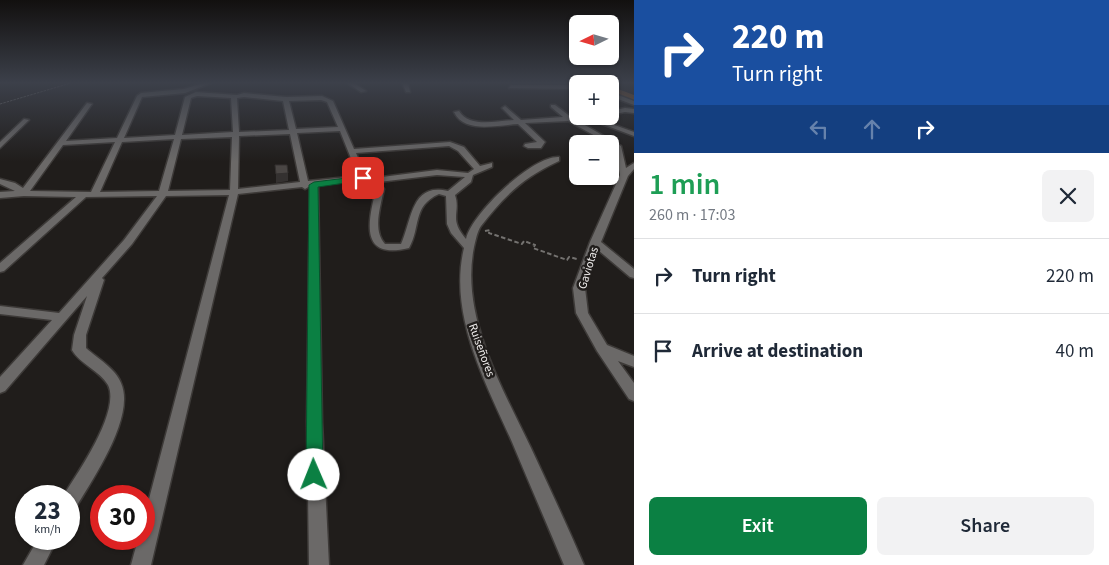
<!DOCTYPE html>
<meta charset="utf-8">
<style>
body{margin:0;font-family:"Source Sans 3",sans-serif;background:#f2f2f3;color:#1f2937;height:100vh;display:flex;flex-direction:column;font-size:19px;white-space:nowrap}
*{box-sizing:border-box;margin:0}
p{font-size:16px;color:#747a83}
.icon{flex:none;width:28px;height:28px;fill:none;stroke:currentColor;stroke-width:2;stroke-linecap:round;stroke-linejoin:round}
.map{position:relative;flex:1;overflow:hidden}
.panel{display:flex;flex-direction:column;background:#fff;width:475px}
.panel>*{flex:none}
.guide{background:#1a4fa0;color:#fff;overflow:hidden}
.needle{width:32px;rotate:265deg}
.fabs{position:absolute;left:569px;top:15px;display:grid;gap:10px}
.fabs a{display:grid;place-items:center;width:50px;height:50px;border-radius:8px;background:#fff;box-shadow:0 1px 4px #0004;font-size:25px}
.speed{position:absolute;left:15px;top:485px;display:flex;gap:10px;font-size:25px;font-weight:700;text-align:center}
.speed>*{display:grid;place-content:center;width:65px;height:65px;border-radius:50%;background:#fff;box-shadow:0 1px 4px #0004;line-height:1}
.speed small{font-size:12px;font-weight:400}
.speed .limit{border:8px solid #d22;background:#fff;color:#111}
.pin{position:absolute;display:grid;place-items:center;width:42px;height:42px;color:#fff;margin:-21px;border-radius:10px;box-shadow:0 2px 8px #0006}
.me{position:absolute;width:55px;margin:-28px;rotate:359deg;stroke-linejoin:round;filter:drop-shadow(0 0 4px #0008)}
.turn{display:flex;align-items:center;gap:18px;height:105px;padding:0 15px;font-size:22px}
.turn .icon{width:65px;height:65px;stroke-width:2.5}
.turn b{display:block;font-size:35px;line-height:42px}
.lanes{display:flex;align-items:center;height:48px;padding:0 15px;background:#0003;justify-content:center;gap:25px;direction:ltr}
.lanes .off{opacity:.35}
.round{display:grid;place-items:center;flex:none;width:52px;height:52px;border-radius:8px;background:#f2f2f3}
.summary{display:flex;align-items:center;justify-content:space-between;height:85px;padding:0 15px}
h1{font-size:30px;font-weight:600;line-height:38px;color:#1e9e55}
.action{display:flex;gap:10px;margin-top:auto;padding:10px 15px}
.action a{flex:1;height:58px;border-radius:8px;background:#0b8043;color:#fff;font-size:20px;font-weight:600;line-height:58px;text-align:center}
.action a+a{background:#f2f2f3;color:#1f2937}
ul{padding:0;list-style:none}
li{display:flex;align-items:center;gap:15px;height:75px;padding:0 15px;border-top:1px solid #e0e1e3}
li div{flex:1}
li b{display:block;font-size:19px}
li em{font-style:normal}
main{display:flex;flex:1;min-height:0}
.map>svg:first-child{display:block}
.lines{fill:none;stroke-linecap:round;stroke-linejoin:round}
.river{fill:#905723;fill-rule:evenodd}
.minor-casing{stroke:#3d3a38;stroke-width:3}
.path-far1{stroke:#747270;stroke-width:1;stroke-dasharray:2.5 1;stroke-linecap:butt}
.path{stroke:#747270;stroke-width:2;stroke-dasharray:4.5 2.5;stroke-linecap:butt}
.minor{fill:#6b6968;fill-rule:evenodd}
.shaded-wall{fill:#343130}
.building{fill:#4a4644;stroke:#343130}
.route{fill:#0b8043;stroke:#07532c}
.labels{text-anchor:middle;stroke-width:5;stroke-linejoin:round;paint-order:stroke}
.street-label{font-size:12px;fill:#f0eeed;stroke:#201d1b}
</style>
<main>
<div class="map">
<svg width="634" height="565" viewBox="0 0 634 565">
<rect width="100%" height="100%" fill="#201d1b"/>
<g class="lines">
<!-- river -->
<path class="river" d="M610,86L634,95V102L610,93Z"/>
<defs>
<path id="minor" d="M203,83H211L185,93L142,97L124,138L175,135L185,97L196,92L237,95L244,93L286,97L322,96L333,101L354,149L450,142L464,147L480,166L492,163V167L473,175L471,182L455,195C461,213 448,218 466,239C471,214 533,155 559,157V161C524,177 504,196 481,226C477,232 476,239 474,247C460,316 502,387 531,448C549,487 567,525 584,565H564C547,524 529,483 512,442C486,383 448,315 464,248L451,233L447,224L446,196L439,194C412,206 421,227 409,248C359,260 368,222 376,189L371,183L363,180L318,185L322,422L329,565H309L307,422L310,186L305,189L302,187L238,194L151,565H131L138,539H144V518L229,195L166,196L132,244L102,278L104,280L86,335V348C97,358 116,369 121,383C136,417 92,480 75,509L69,512V496H63C77,474 121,411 108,385C100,371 80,364 72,350L74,335L87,296L5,391L0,393V377L52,320L0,314V306L59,313L124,240L157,196L86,197L4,271L0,272V263L76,197L24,196L0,198V192L15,191L0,184V179L15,183L23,188L87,103L92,104L66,141L117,138L137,96L141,93L184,89ZM197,96L231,98L233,132L182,135L191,98ZM244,97L283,101L289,130L239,132L237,98ZM321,100L327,102L338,127L296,129L289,101ZM340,131L358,176L308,181L297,133ZM290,134L300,182L238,189L239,136ZM232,137L230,190L168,191L181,139ZM174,139L159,191L100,192L122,142ZM115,142L91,192L30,191L63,145ZM449,146L458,151L474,169L468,173L437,170L374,178L366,176L356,153ZM437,175L465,177L448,191C411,182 412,220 401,244H385C372,230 381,205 384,189L379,182Z
M347,83H354L366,91L361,92Z
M402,83H408L410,92H406Z
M587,83H593V84H587Z
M511,85H578V89L509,88Z
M610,92L634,101V105L610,96Z
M551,105H555L571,117L621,146L626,168L634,163V169L628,176L601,242L634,269V278L630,277L598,250L585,288L588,313L607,345L634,356V367L618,361L634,383V401L629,399L597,351L576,313L573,288L590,242L620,175L615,149L610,144L568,121L525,123L545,142L541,148H528L524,146L525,144L537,142L518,124C498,125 464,134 454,112L459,111C469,128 496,121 514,120L502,108L505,106L521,120L563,117L551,107Z
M625,108L634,109V113L625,112L610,115V111Z
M599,116H605L603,119L606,122L634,132V136L602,124L597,119Z
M24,119L29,120L0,148V142Z
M38,539H57L44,565H23Z"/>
</defs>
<!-- minor casing -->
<use href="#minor" class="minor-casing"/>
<!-- path-far1 -->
<path class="path-far1" d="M0,104L71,83"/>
<!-- path -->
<path class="path" d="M485,231L490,230L489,233L522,244L524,241L535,245L533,248L567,260L569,257L577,259"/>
<!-- minor -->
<use href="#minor" class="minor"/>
</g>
<!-- shaded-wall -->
<path class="shaded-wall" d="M288,173V181L276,183V174Z"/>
<!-- building -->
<path class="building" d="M275,165H287L288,173L276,174Z"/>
<!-- sky -->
<linearGradient id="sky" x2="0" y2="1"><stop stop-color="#12100f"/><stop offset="0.51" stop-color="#3c404a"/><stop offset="1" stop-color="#3c404a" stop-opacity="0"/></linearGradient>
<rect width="634" height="162" fill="url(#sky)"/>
<!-- route -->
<path class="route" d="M363,176L367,178L366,180L318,187L323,475L320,480L314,483L308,480L306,475L309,185L314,182Z"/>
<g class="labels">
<!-- street labels -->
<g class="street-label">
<text transform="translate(588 268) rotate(-73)" y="4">Gaviotas</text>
<text transform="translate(482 350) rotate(70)" y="4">Ruiseñores</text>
</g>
</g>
</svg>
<div class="fabs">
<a><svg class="needle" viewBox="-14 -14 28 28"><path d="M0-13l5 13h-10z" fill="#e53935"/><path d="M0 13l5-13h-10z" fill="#747a83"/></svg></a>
<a>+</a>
<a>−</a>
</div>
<div class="speed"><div>23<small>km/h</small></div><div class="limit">30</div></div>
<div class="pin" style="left:363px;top:178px;background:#d93025"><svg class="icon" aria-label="arrive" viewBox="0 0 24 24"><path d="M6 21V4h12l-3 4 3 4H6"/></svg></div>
<svg class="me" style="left:314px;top:475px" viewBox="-20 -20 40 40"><circle r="19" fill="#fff"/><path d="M0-13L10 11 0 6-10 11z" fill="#0b8043"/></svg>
</div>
<section class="panel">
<div class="guide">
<div class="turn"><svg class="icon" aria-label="right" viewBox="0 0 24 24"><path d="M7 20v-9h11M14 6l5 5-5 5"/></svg><div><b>220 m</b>Turn right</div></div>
<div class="lanes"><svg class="icon off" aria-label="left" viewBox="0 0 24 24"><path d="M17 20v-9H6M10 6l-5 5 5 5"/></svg><svg class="icon off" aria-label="ahead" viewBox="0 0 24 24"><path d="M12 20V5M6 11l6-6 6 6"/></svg><svg class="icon" aria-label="right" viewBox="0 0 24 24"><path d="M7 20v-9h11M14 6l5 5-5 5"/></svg></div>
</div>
<div class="summary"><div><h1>1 min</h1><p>260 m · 17:03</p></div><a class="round"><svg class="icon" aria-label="close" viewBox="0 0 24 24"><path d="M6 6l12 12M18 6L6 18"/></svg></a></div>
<ul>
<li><svg class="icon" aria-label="right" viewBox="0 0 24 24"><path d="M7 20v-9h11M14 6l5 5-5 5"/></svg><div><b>Turn right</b></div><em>220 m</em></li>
<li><svg class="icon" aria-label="arrive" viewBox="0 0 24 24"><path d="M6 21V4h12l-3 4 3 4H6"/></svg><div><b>Arrive at destination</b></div><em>40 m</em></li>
</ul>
<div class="action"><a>Exit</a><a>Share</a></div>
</section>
</main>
